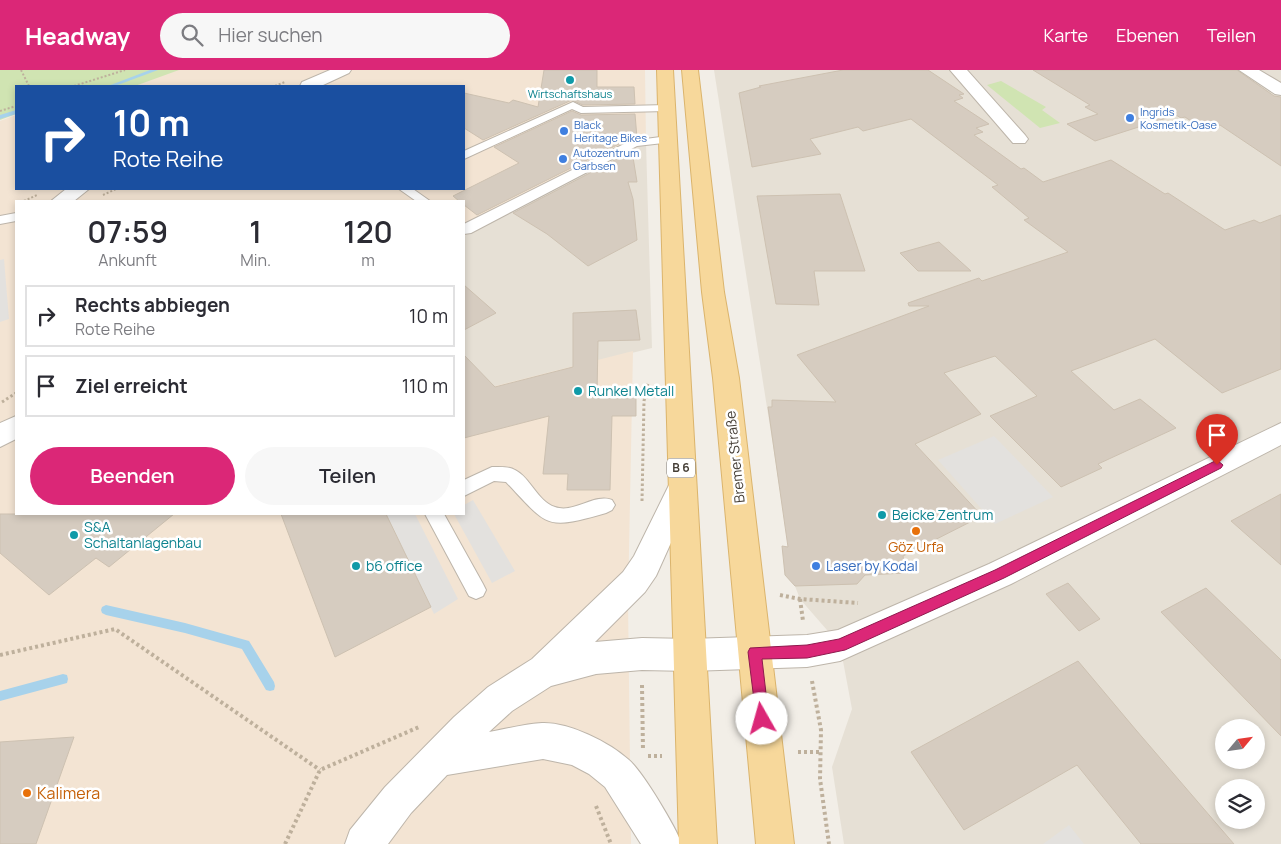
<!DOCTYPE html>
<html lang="de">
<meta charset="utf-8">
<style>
body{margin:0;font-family:Manrope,sans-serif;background:#f7f7f7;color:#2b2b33;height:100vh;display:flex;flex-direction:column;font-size:19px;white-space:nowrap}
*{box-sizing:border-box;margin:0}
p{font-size:16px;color:#7c7c81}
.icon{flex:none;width:28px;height:28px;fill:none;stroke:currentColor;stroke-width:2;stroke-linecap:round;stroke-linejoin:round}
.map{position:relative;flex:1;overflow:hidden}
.drawer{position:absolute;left:15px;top:130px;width:450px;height:315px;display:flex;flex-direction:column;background:#fff;border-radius:0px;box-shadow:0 2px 8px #0003}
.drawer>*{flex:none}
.guide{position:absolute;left:15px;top:15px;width:450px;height:105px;border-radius:0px;box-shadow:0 2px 8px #0003;background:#1a4fa0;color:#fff;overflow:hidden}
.needle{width:32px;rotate:61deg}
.fabs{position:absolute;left:1215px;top:649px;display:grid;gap:10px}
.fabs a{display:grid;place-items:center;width:50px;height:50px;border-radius:50%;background:#fff;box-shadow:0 2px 8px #0003;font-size:25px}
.pin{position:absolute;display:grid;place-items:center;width:42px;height:42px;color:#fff;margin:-51px -21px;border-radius:50% 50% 50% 0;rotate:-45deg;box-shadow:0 0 5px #0007}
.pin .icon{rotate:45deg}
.me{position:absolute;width:55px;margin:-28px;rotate:353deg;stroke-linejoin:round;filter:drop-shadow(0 0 4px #0008)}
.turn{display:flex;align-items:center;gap:18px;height:105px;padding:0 15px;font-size:22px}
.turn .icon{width:65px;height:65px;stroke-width:2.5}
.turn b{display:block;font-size:35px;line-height:42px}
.eta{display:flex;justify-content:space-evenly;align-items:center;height:85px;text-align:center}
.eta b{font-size:30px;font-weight:600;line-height:35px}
.primary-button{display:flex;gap:10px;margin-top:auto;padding:10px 15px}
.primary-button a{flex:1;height:58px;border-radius:30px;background:#db2777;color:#fff;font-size:20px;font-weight:600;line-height:58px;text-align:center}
.primary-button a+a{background:#f7f7f7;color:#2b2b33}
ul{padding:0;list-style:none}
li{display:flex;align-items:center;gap:15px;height:62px;margin:0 10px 8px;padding:0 5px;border:2px solid #e1e1e2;border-radius:0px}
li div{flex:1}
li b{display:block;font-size:19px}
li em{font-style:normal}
header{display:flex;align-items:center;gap:30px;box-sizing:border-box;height:70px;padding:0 25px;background:#db2777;color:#fff}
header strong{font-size:24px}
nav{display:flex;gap:28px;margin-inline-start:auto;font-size:18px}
.search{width:350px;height:45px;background:#f7f7f7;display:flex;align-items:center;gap:12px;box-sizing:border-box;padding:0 18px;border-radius:28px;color:#7c7c81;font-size:19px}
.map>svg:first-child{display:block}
.residential{fill:#e6e0d5;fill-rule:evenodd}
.commercial{fill:#f3e4d3}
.green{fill:#d0e4b2}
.parking{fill:#e3e1de}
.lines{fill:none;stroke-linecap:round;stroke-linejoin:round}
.stream{fill:#a7d2eb;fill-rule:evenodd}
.building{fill:#d6ccc0;stroke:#cdc1b1}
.service-casing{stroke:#bdb5aa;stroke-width:2}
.minor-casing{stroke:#bdb5aa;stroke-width:2}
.tertiary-casing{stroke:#bdb5aa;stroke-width:2}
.primary-casing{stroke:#dbb46c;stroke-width:2}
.path-far2{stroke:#beb09c;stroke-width:2;stroke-dasharray:2 2;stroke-linecap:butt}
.path-far1{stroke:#beb09c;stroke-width:3;stroke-dasharray:2.5 2.5;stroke-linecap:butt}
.path{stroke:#beb09c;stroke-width:4;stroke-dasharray:3 3;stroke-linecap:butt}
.service{fill:#fff;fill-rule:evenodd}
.minor{fill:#fff;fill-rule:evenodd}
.tertiary{fill:#fff;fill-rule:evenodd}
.primary{fill:#f7d89b;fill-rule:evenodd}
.route{fill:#db2777;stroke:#8e194d}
.culture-dot{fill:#0f9aa8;stroke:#fff;stroke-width:2}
.shop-dot{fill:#3f7fe0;stroke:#fff;stroke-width:2}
.food-dot{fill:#e8710a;stroke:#fff;stroke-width:2}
.labels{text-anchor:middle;stroke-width:5;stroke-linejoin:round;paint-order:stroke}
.far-culture-label{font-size:11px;fill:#0d838f;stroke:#fff}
.far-shop-label{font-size:11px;fill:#366cbe;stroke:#fff;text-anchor:start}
.shield{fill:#fff;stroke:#7d7872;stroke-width:1}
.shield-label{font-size:12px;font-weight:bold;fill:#453e36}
.culture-label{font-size:14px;fill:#0d838f;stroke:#fff;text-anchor:start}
.street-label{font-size:14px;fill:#453e36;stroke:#fff}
.food-label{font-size:14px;fill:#c56008;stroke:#fff}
.shop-label{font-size:14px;fill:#366cbe;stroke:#fff;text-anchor:start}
.near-food-label{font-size:16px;fill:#c56008;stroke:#fff;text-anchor:start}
</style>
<header>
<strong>Headway</strong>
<div class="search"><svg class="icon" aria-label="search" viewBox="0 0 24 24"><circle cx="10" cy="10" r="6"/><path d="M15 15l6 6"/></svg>Hier suchen</div>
<nav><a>Karte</a><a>Ebenen</a><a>Teilen</a></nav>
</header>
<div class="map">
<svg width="1281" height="774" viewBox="0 0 1281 774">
<rect width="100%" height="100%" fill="#f2eee7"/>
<!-- residential -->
<path class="residential" d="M714,0H1281V774H844L832,697L852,639L840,575L800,529L795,516ZM1224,658H1256V690H1224ZM1224,718H1256V750H1224Z
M646,73L652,278L464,324V166L561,114Z"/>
<!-- commercial -->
<path class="commercial" d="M177,0H645L646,73L561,114L464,166V131H16V444H464V324L633,281L628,531L631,774H0V51L16,45V119H464V16H134Z"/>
<!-- green -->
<path class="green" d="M0,0H179L135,16H16V44L0,50Z
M1001,11L1046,37L1042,40L1060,53L1040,58L987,15Z"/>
<!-- parking -->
<path class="parking" d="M4,189L9,249L0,252V190Z
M994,366L1053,427L995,454L938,390Z
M473,430L515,501L492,513L454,444H464V435Z
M386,444H415L458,529L434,544Z
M1069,755L1084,774H1043Z"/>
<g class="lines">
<!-- stream -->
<path class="stream" d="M150,0H158L115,16H108Z
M16,40V44L0,49V45Z
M106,535L185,553L249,571L274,612L275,616L274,620L270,621L266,620L242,579L185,563L106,545L102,543L101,540L102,537Z
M63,604L67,605L68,609L67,613L0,631V621Z"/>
</g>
<!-- building -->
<path class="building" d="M544,0H597V17H634L635,34L583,35L572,30L483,70L464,58V23L509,33L513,30L538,37Z
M843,0H928L964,24L959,25L963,28L954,31L989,54L976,58L983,62L974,65L1021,99L1024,98L1043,112L1111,90L1165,124L1168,123L1225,160L1254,150L1260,153L1281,145V299L1222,323L1155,269L1071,301L1114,340L1140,329L1176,358L1098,394L1102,398L1061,417L990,346L1037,326L995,286L944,303L981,344L915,374L982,446L903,486L906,503L865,505L857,514L795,516L785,505L782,476L788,477L768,337H772V330L836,332L797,285L929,236H909L908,233L979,208L982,211L1068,182L1024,150L1029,148L992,117L998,115L911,49L863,61L858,57L810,69L821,84L752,97L739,23L761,17L759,16Z
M1033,0H1237L1274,26L1281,27V96L1220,55L1203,59L1185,47L1181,48L1176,45L1095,71L1067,54L1098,44L1085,37L1090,35Z
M572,41L581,45L635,44L637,68L629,69L477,145L464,135V131H459L453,126L519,93L494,77Z
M632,81L637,112H628L633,129L637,170L588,196L547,164L513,143Z
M840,124L865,201H814L819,235L776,234L757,126Z
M939,172L971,201H918L900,183Z
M464,215L496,243L464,260Z
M636,240L640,270L598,271L597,324L636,323V346H612L610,420H567L568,404H543L549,346L464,368V285L495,317L573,297V243Z
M1281,424V495L1231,451Z
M0,444H174L109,497L96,488L49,525L0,483Z
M281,444H386L431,537L335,587Z
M1068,513L1100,549L1079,561L1046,524Z
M1206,518L1281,590V666L1161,542Z
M1078,591L1136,660L1234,774H1141L1077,695L964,760L911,682Z
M74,667L36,774H0V672Z"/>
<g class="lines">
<defs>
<path id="service" d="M573,32L583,37L667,35L673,38L667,41L581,43L572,39L464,89V81Z
M668,66L672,68V72L637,76L471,163L464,164V154L630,71Z
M399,119H413L430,131H416Z
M16,143V151L0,154V146Z
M492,397C499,397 509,396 515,400C531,408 537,431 555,437C574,444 594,423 612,430L615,435L612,440L606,443C544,461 548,456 506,412L494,411L464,426V410Z
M425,444H444L483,514L486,520L483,526L476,529L469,526Z"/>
<path id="minor" d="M330,0H351L349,3L321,16H300L302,12Z
M950,0H967L1025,65L1028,69L1025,73H1013Z
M1239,0H1259L1281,13V25L1275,24Z
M66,119H89L74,131H51Z
M16,346V369L0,377V353Z"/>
<path id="tertiary" d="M1281,353V375L1011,514L840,591L807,597L690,601L642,600L596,604L551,616L512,641L489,662C506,659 524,654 542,653C569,652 609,672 629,690C643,702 675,756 682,774H641L605,717L589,704L572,695L543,689L447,705L411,743L388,774H345L350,760L385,717L454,647L488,617L532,589L623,502L634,486L672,409L682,405L692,409L696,417L656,506L645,522L595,572L642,568L690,569L807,565L838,560L989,494Z"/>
<path id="primary" d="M657,0H673L717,774H679Z
M682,0H698L724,222L739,308L794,774H756L713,308L702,222Z"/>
</defs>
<!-- service casing -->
<use href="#service" class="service-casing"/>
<!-- minor casing -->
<use href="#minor" class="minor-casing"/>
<!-- tertiary casing -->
<use href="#tertiary" class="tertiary-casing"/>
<!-- primary casing -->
<use href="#primary" class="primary-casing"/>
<!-- path-far2 -->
<path class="path-far2" d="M21,0L29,16
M74,16L125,0
M275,16L285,12
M0,41L16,36
M103,125L116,119
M24,131L37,125"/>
<!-- path-far1 -->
<path class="path-far1" d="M2,332L16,323
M642,431L644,331L648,313"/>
<!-- path -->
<path class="path" d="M780,525L800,529L858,533
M800,529L803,551
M0,585L115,559L320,700
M812,611L821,660L820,709L829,774
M642,615L643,681
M798,682H820
M648,686H662
M596,736L611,774
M285,774L320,700L419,657"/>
<!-- service -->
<use href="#service" class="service"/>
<!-- minor -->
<use href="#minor" class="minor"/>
<!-- tertiary -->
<use href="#tertiary" class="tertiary"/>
<!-- primary -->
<use href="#primary" class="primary"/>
</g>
<!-- route -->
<path class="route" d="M1217,390L1223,395L1221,398L1004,508L845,580L807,588L762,589L769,649L767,654L762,656L757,654L748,582L750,578L807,575L839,569L995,500Z"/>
<!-- markers -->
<g class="culture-dot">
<circle cx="570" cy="10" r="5"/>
<circle cx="578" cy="321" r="5"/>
<circle cx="882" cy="445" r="5"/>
<circle cx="74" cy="465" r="5"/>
<circle cx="356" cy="496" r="5"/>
</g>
<g class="shop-dot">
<circle cx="1130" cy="48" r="5"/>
<circle cx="564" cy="61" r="5"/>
<circle cx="563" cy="89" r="5"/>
<circle cx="816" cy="496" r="5"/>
</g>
<g class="food-dot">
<circle cx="916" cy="461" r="5"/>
<circle cx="27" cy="723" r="5"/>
</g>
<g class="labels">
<!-- far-culture labels -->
<g class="far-culture-label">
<text x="570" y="28">Wirtschaftshaus</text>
</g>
<!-- far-shop labels -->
<g class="far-shop-label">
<text x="1140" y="46">Ingrids<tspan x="1140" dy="13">Kosmetik-Oase</tspan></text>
<text x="574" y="59">Black<tspan x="574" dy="13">Heritage Bikes</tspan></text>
<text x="573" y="87">Autozentrum<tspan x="573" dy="13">Garbsen</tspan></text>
</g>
<!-- shield labels -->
<rect class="shield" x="667" y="388.5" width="28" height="19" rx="4"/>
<g class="shield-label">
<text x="681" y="402">B 6</text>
</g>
<!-- culture labels -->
<g class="culture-label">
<text x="588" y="326">Runkel Metall</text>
<text x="892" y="450">Beicke Zentrum</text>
<text x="84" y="462">S&amp;A<tspan x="84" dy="16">Schaltanlagenbau</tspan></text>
<text x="366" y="501">b6 office</text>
</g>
<!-- street labels -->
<g class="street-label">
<text transform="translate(735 387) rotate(-96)" y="5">Bremer Straße</text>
</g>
<!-- food labels -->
<g class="food-label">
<text x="916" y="482">Göz Urfa</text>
</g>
<!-- shop labels -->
<g class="shop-label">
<text x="826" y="501">Laser by Kodal</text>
</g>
<!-- near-food labels -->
<g class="near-food-label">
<text x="37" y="729">Kalimera</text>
</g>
</g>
</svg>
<div class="fabs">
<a><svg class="needle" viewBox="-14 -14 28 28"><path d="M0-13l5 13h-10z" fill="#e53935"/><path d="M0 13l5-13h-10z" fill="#7c7c81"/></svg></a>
<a><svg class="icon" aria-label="layers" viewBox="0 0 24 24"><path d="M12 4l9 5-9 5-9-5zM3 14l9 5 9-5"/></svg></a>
</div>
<div class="pin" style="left:1217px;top:395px;background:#d93025"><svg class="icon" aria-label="arrive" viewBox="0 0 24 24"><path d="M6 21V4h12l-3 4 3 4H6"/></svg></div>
<svg class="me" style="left:762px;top:649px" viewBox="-20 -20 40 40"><circle r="19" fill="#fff"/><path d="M0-13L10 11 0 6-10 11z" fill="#db2777"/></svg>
<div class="guide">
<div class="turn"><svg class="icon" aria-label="right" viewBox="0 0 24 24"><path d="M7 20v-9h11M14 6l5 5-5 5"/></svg><div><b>10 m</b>Rote Reihe</div></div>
</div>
<section class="drawer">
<div class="eta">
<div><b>07:59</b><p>Ankunft</p></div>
<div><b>1</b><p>Min.</p></div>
<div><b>120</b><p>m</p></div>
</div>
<ul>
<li><svg class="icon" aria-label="right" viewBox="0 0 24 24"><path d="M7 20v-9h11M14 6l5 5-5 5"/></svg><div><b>Rechts abbiegen</b><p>Rote Reihe</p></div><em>10 m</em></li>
<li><svg class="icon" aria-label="arrive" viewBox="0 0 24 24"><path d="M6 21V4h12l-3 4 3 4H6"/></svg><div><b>Ziel erreicht</b></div><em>110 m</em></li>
</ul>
<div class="primary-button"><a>Beenden</a><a>Teilen</a></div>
</section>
</div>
